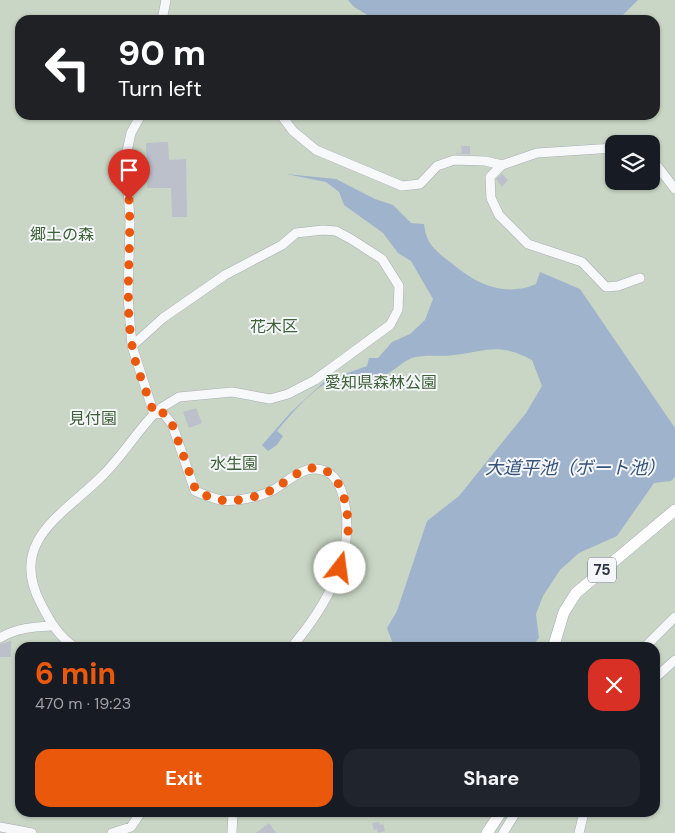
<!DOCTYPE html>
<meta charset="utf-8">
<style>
body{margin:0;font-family:"DM Sans","Noto Sans JP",sans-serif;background:#20242c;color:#f1f3f6;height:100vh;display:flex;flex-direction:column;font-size:19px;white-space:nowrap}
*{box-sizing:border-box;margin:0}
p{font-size:16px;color:#9ea1a6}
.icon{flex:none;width:28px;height:28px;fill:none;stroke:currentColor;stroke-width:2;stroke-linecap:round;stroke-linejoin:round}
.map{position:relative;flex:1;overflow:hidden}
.details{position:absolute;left:15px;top:642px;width:645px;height:175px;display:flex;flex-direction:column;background:#171b24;border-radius:15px;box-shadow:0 1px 4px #0004}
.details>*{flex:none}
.guide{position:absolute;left:15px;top:15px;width:645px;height:105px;border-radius:15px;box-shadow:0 1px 4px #0004;background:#202124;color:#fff;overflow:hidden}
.buttons{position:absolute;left:605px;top:135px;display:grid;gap:10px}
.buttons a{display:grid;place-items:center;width:55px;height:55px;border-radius:10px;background:#171b24;box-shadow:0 1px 4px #0004;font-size:25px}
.pin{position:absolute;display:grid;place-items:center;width:42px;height:42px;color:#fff;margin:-51px -21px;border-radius:50% 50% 50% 0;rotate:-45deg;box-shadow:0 0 5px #0007}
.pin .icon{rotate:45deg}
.me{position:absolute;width:55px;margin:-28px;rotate:15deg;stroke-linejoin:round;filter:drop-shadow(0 0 4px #0008)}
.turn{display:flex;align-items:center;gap:18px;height:105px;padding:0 20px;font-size:22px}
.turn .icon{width:65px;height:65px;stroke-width:2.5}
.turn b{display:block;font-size:35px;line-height:42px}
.round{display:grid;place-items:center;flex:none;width:52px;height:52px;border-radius:15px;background:#20242c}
.overview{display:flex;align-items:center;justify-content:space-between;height:85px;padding:0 20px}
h1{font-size:30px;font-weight:700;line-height:38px;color:#ea580c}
.action{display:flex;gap:10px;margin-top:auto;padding:10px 20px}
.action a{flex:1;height:58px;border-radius:15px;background:#ea580c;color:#fff;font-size:20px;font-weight:700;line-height:58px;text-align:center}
.action a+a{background:#20242c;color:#f1f3f6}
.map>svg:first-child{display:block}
.green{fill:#c9d6c5;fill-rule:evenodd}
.water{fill:#9fb4cc}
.building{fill:#bbc0ca}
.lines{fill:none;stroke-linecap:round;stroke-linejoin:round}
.minor-casing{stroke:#a9aeb7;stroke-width:10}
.major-casing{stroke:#a3abb8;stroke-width:12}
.minor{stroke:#f7f8fa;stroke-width:9}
.major{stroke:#fff;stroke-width:11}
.route{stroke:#ea580c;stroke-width:9;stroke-dasharray:0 16.2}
.labels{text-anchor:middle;stroke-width:4;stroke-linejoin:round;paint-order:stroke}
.shield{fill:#f4f6f9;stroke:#676e7b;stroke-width:1}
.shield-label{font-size:15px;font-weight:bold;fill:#2b3445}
.park-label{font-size:16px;fill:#3f6138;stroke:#f4f6f9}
.water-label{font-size:18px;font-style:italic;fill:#34527a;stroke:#f4f6f9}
</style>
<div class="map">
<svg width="675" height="833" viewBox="0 0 675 833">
<rect width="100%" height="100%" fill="#e4e7ec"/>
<!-- green -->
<path class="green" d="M0,0H675V833H0ZM20,20H655V115H20ZM614,144H651V181H614ZM20,648H655V812H20Z"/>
<!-- water -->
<path class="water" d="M348,0H638L618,20H376L354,7Z
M286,174L336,179L375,199L393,205L411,223L424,224C426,246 439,253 455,266C478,285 506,297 536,284L540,272L580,289L675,428V477L671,481L654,483L617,536L579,553L560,570L543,596L536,614L539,638L531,647H392L393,644L387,628L397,611L427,521L459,496L526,413L542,386L532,360C498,342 488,351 454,355C440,357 425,354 412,358C401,362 393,373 382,376C366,381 337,375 326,383C307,395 291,414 277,431L283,436L277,445L268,451L262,445L291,412L325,381L367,366L369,358H378L392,342L410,334L425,320L433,299L411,261L398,253L383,233L344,205L339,192L326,182Z"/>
<!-- building -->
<path class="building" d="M168,142L169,160L186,159L187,217H172L171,188H147L146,143Z
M461,146H470V154H454L462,153Z
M502,174L508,180L502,187L496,179Z
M196,408L202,423L189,428L183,412Z
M11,641V657H0V644Z
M379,822L380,825L383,824L385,831L378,833L377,829L374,830L372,823Z
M269,823L276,833H256Z"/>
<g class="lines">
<defs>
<path id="minor" d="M162,20L166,0
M141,115L131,133L126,156L130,222L128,297L132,346L154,414
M281,115L293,131L316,150L402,186L420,184L437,166L454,160L485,161L502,165L537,153L614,148
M651,158L675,189
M502,165L490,177L491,198L499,215L528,244L582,262L606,287L618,286L640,278
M132,346L163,318L225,275L282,245L296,233L323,230L336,231L351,239L382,259L399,286L398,310L390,325L315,380L288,394L270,399L232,392L179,397L161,408L158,413
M0,638C16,628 33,627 51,626
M76,648C58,636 51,623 41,604C7,540 65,514 103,475C122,456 136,433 154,414L163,413L172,424L195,491C203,494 212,498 221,500C235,502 260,497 273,490C286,483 300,468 316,469C332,470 339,481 343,496C358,553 327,605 291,648
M644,648L675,617
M655,678L675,660
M0,827L32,833
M112,833L131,827L141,812
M232,833L233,812
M503,833L516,812
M579,833L584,812"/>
<path id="major" d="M553,648L564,612L576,593L675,510
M487,833L501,812"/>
</defs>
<!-- minor casing -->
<use href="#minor" class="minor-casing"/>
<!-- major casing -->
<use href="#major" class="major-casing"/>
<!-- minor -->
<use href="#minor" class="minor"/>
<!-- major -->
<use href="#major" class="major"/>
</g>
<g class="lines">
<!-- route -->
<path class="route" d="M129,200C132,248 124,297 132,345C135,368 147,391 154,414L163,413L172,424L196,491C203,494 212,499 221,500C238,503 265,495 279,486C289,479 301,469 313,468C343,467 349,511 348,534C347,545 342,557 340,568"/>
</g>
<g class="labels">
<!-- shield labels -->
<rect class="shield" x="588" y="557.5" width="28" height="25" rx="4"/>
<g class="shield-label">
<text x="602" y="575">75</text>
</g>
<!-- park labels -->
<g class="park-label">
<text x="62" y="240">郷土の森</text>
<text x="274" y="332">花木区</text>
<text x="381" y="388">愛知県森林公園</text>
<text x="93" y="424">見付園</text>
<text x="234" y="469">水生園</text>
</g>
<!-- water labels -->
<g class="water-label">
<text x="575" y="474">大道平池（ボート池）</text>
</g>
</g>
</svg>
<div class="buttons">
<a><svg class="icon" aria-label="layers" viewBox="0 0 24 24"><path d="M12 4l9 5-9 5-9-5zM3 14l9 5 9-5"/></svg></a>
</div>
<div class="pin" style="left:129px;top:200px;background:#d93025"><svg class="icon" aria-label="arrive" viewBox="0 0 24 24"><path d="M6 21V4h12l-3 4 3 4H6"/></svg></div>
<svg class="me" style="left:340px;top:568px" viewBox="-20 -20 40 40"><circle r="19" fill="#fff"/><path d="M0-13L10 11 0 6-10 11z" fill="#ea580c"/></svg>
<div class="guide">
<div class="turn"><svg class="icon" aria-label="left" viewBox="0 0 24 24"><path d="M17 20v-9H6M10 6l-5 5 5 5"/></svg><div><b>90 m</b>Turn left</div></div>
</div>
<section class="details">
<div class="overview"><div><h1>6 min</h1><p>470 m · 19:23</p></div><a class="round" style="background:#d93025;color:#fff"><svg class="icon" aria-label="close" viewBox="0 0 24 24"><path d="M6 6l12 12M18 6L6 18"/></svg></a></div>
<div class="action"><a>Exit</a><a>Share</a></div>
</section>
</div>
